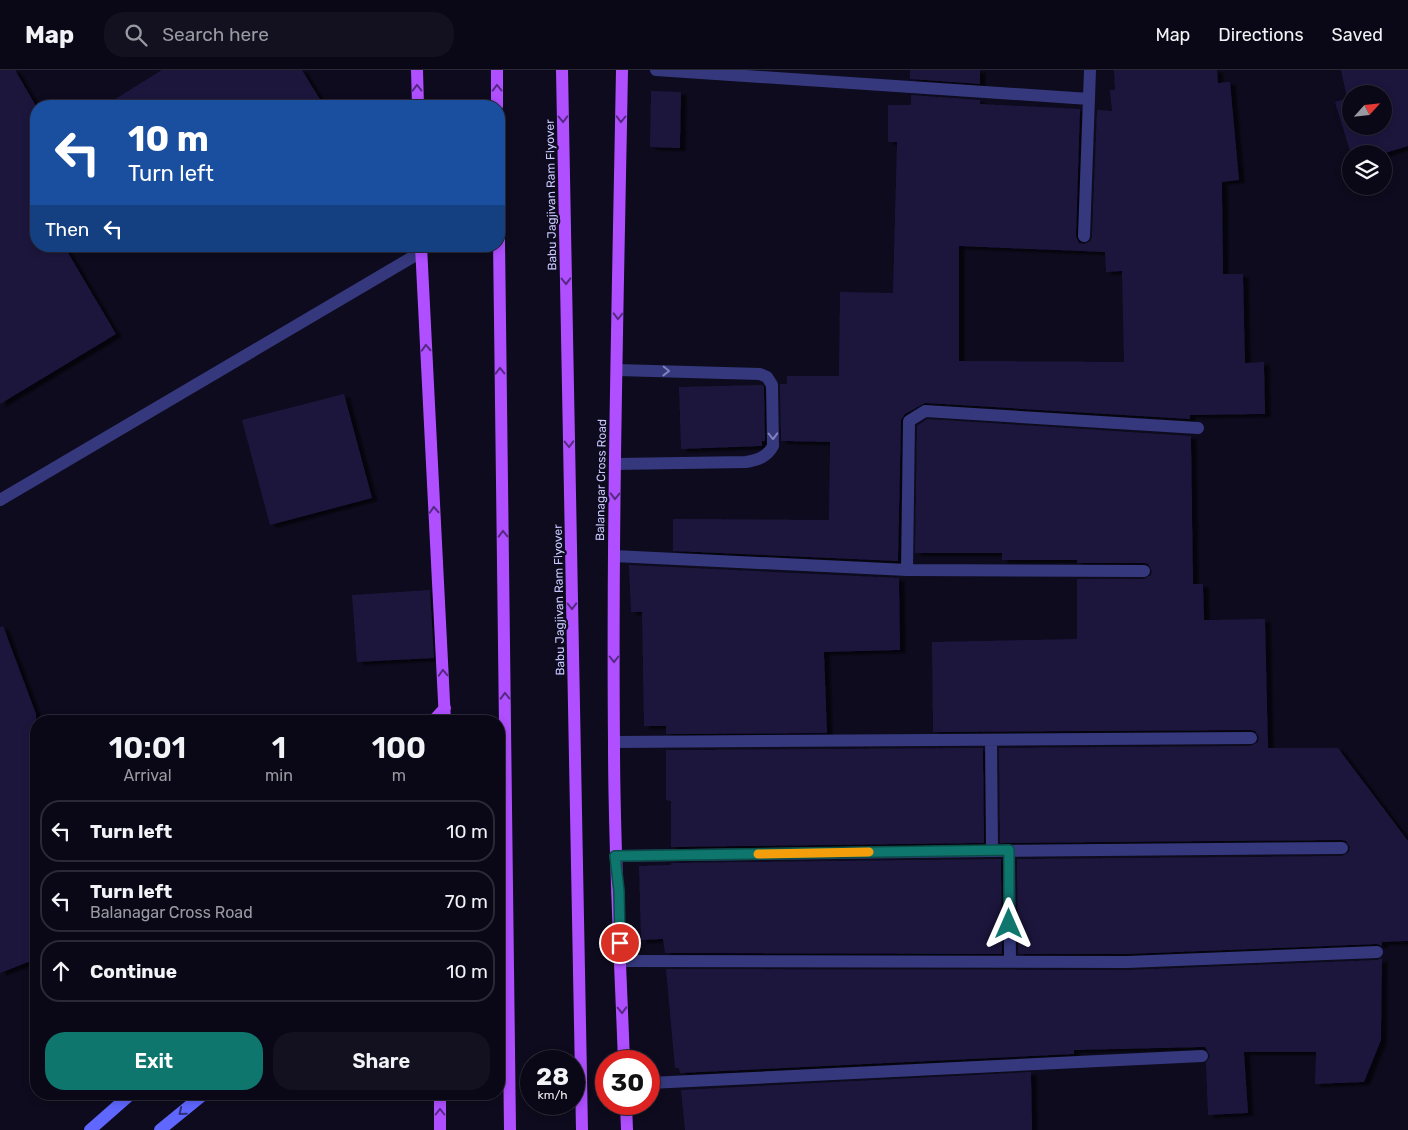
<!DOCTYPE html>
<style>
body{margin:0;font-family:Rubik,sans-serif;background:#13111f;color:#f1f3f6;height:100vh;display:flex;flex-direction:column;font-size:19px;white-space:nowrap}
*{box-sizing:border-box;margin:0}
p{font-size:16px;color:#999aa1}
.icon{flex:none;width:28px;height:28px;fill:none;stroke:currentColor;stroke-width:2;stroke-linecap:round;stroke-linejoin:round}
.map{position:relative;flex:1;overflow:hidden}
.drawer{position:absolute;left:30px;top:645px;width:475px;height:385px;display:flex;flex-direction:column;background:#0a0816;border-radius:20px;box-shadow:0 2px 8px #0003,0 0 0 1px #2a2935}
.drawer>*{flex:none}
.top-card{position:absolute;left:30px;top:30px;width:475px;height:152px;border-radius:20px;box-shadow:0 2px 8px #0003,0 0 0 1px #2a2935;background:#1a4fa0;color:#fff;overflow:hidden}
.needle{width:32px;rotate:63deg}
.tools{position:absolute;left:1342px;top:15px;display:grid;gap:10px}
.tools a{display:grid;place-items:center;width:50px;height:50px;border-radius:50%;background:#0a0816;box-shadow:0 2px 8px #0003,0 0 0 1px #2a2935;font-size:25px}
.speed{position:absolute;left:520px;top:980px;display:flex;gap:10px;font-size:25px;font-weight:700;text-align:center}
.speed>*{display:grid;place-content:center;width:65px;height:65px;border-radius:50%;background:#0a0816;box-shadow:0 2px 8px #0003,0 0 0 1px #2a2935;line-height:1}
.speed small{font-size:12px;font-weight:400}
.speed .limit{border:8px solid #d22;background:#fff;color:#111}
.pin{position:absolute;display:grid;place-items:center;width:42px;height:42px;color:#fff;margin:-21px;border:2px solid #fff;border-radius:50%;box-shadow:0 1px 5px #0007}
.me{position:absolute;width:55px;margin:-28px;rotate:0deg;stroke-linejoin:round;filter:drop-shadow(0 0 4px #0008)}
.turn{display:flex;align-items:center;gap:18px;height:105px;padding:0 15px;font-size:22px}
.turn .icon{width:65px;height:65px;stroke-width:2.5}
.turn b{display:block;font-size:35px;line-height:42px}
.then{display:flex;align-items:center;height:48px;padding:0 15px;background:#0003;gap:10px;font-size:19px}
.eta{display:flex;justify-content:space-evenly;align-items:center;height:85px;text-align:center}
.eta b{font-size:30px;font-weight:600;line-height:35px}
.cta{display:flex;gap:10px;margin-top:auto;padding:10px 15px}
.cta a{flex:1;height:58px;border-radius:20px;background:#0f766e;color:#fff;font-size:20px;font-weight:600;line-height:58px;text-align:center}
.cta a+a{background:#13111f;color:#f1f3f6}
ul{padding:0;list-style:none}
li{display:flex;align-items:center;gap:15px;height:62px;margin:0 10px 8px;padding:0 5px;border:2px solid #2a2935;border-radius:20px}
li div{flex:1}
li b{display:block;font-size:19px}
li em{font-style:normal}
header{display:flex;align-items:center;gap:30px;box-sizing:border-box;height:70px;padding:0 25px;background:#0a0816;border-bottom:1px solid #2a2935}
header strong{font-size:24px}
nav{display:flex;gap:28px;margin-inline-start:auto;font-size:18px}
.search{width:350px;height:45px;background:#13111f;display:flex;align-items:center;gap:12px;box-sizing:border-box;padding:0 18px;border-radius:20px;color:#999aa1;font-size:19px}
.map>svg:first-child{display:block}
.building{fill:#1c173e;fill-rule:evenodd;filter:url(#shadow)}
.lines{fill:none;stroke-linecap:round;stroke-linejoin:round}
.service{stroke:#35387d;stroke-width:12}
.minor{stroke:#35387d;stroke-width:12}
.secondary{stroke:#5f67ff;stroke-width:12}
.primary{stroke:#af4fff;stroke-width:12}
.oneway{stroke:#562a83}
.oneway2{stroke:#8080be}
.oneway3{stroke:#2e3077}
.route-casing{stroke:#0a4d48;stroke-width:12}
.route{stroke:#0f766e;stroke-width:9}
.slow{stroke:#f59e0b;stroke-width:9}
.labels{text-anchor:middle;stroke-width:4.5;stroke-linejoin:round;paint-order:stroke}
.street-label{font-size:12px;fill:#cac8ff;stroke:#0d0b1d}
</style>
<header>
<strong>Map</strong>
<div class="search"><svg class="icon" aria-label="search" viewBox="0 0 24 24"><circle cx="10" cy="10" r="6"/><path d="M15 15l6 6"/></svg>Search here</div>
<nav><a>Map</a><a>Directions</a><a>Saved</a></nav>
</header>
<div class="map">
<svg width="1408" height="1060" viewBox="0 0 1408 1060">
<defs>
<filter id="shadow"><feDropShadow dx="5.5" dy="3" stdDeviation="1" flood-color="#0009"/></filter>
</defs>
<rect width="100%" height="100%" fill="#0d0b1d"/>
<!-- building -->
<path class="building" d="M0,0H15L36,36V176H64L116,264L0,334Z
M162,0H302L324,36H104Z
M910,0H980V14L910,9Z
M1114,0H1217L1218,13L1230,12L1239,110L1222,112L1223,204H1243L1245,293L1264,292L1265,344L1190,345V349L925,333L905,344L901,350L898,491L673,481V449L829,450L830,372L781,371L780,314H787V306H839L840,222L893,223L897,72H888V35H911V25L980,30V34L1080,39L1076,166L1079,173L1084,174L1091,171L1092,166L1097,40L1112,41L1110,20H1115ZM959,176L1105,182L1106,202L1122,201L1124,292L959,291Z
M1341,0H1408V76L1382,84H1351L1335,32L1347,28ZM1351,24H1384V56H1351Z
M651,21L681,22L680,78L650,77Z
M762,315L764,317L765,371H762V376L681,379L679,317Z
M344,324L372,428L270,455L242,350Z
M927,349L1191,366L1193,514H1203L1204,550L1265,549L1268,678H1338L1408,771V871L1382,872V876L1377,874L1127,884H1018L1017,789L1342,786L1349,782L1350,777L1346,771L1342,770L1000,773L999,678L1251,676L1258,672L1259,667L1255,661L1251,660L933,662L932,572L1077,569V509H1144L1151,505L1152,501L1148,494L1144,493H1077V490H1002V483H915L917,356Z
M629,495L899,508L900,580L824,582L827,663L666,664V656H644L642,542H631Z
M430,520L434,588L357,592L352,525Z
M3,556L36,644V889L0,903V557Z
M983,678L984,773L671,777V731L666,730V680Z
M1001,789L1002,884L665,883L663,869L641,870L639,796L671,795V793Z
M1382,888L1381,970L1364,1012L1315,1014L1316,982H1244L1248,1043L1208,1045L1206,993L1210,986L1205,977L1074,980V984L680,1003L679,998H675L666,899L1127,900L1377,890Z
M1031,1002L1032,1060H685L681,1020Z"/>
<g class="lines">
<!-- service -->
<path class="service" d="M615,394L746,392C758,390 767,387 773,376L772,315L767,307L760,304L617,300"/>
<!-- minor -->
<path class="minor" d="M656,0L1089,29
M1084,166L1090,0
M0,430L421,182
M614,486L907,500L1144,501
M907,500L909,351L925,341L1198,358
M991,670L992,781
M614,672L1251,668
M1009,781L1010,891
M615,786L992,781L1342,778
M621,891L1127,892L1377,882
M649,1013L1202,986"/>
<!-- secondary -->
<path class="secondary" d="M90,1060L131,1024
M160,1060L204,1024"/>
<!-- primary -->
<path class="primary" d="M417,0L418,36
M497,0V36
M562,0L582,1060
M622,0C618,224 612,448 614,673C614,779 620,885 624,991
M499,170L510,1060
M421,176L445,651
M433,651L445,638
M626,1034L627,1060
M440,1060V1024"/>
</g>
<!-- one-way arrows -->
<defs><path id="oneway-chevron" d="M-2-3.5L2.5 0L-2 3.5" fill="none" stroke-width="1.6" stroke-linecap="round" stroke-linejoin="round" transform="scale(1.25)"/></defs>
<g class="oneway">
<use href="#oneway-chevron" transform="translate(417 18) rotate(-91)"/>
<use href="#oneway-chevron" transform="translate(497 18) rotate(-91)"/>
<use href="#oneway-chevron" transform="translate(563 49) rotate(89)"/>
<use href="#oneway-chevron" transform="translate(621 49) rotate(91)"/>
<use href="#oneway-chevron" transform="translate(566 211) rotate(89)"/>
<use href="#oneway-chevron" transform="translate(618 246) rotate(91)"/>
<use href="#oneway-chevron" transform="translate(426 278) rotate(-93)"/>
<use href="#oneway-chevron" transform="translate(500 301) rotate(-91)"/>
<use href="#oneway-chevron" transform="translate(569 374) rotate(89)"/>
<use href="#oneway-chevron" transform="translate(615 426) rotate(91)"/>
<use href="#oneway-chevron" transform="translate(434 440) rotate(-93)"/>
<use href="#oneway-chevron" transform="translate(503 464) rotate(-91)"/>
<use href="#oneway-chevron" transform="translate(572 536) rotate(89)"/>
<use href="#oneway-chevron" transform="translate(614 589) rotate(90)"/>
<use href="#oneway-chevron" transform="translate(443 603) rotate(-93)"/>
<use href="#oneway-chevron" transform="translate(505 626) rotate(-91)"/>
<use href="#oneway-chevron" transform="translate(622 940) rotate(88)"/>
<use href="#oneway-chevron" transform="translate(440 1042) rotate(-90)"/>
</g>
<g class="oneway2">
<use href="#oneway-chevron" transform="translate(666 301) rotate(1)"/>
<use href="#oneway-chevron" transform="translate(773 366) rotate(89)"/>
</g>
<use class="oneway3" href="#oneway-chevron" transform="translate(182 1042) rotate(141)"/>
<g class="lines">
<defs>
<path id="route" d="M620,873L619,821L615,786L1009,780V854"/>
</defs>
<!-- route casing -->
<use href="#route" class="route-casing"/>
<!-- route -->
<use href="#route" class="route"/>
<!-- slow -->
<path class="slow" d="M758,784L869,782"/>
</g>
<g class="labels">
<!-- street labels -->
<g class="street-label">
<text transform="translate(551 125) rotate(-91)" y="4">Babu Jagjivan Ram Flyover</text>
<text transform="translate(601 410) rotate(-89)" y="4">Balanagar Cross Road</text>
<text transform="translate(559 530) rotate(-91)" y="4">Babu Jagjivan Ram Flyover</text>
</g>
</g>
</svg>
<div class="tools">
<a><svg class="needle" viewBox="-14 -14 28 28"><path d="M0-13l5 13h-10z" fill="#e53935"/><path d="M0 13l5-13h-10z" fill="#999aa1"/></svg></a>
<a><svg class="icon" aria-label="layers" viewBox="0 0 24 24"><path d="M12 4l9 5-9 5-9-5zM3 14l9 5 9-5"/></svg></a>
</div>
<div class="speed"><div>28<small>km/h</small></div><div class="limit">30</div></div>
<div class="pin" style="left:620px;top:873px;background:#d93025"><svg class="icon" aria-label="arrive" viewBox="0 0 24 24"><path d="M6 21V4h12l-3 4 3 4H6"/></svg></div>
<svg class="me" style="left:1009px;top:854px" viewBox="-20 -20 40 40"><path d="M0-17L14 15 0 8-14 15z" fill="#0f766e" stroke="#fff" stroke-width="4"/></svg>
<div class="top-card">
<div class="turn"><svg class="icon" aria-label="left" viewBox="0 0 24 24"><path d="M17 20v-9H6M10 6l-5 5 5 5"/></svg><div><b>10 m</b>Turn left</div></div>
<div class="then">Then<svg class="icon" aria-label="left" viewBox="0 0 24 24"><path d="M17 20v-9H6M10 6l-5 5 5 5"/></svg></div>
</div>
<section class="drawer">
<div class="eta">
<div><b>10:01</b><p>Arrival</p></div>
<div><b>1</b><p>min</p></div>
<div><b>100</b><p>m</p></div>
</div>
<ul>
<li><svg class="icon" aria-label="left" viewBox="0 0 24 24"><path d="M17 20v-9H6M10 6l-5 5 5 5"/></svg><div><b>Turn left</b></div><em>10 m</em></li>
<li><svg class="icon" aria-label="left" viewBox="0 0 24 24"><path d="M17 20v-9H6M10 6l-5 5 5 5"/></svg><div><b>Turn left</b><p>Balanagar Cross Road</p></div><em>70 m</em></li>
<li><svg class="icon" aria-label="ahead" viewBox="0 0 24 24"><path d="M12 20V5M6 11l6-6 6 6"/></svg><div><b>Continue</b></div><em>10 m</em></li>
</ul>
<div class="cta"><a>Exit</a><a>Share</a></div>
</section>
</div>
